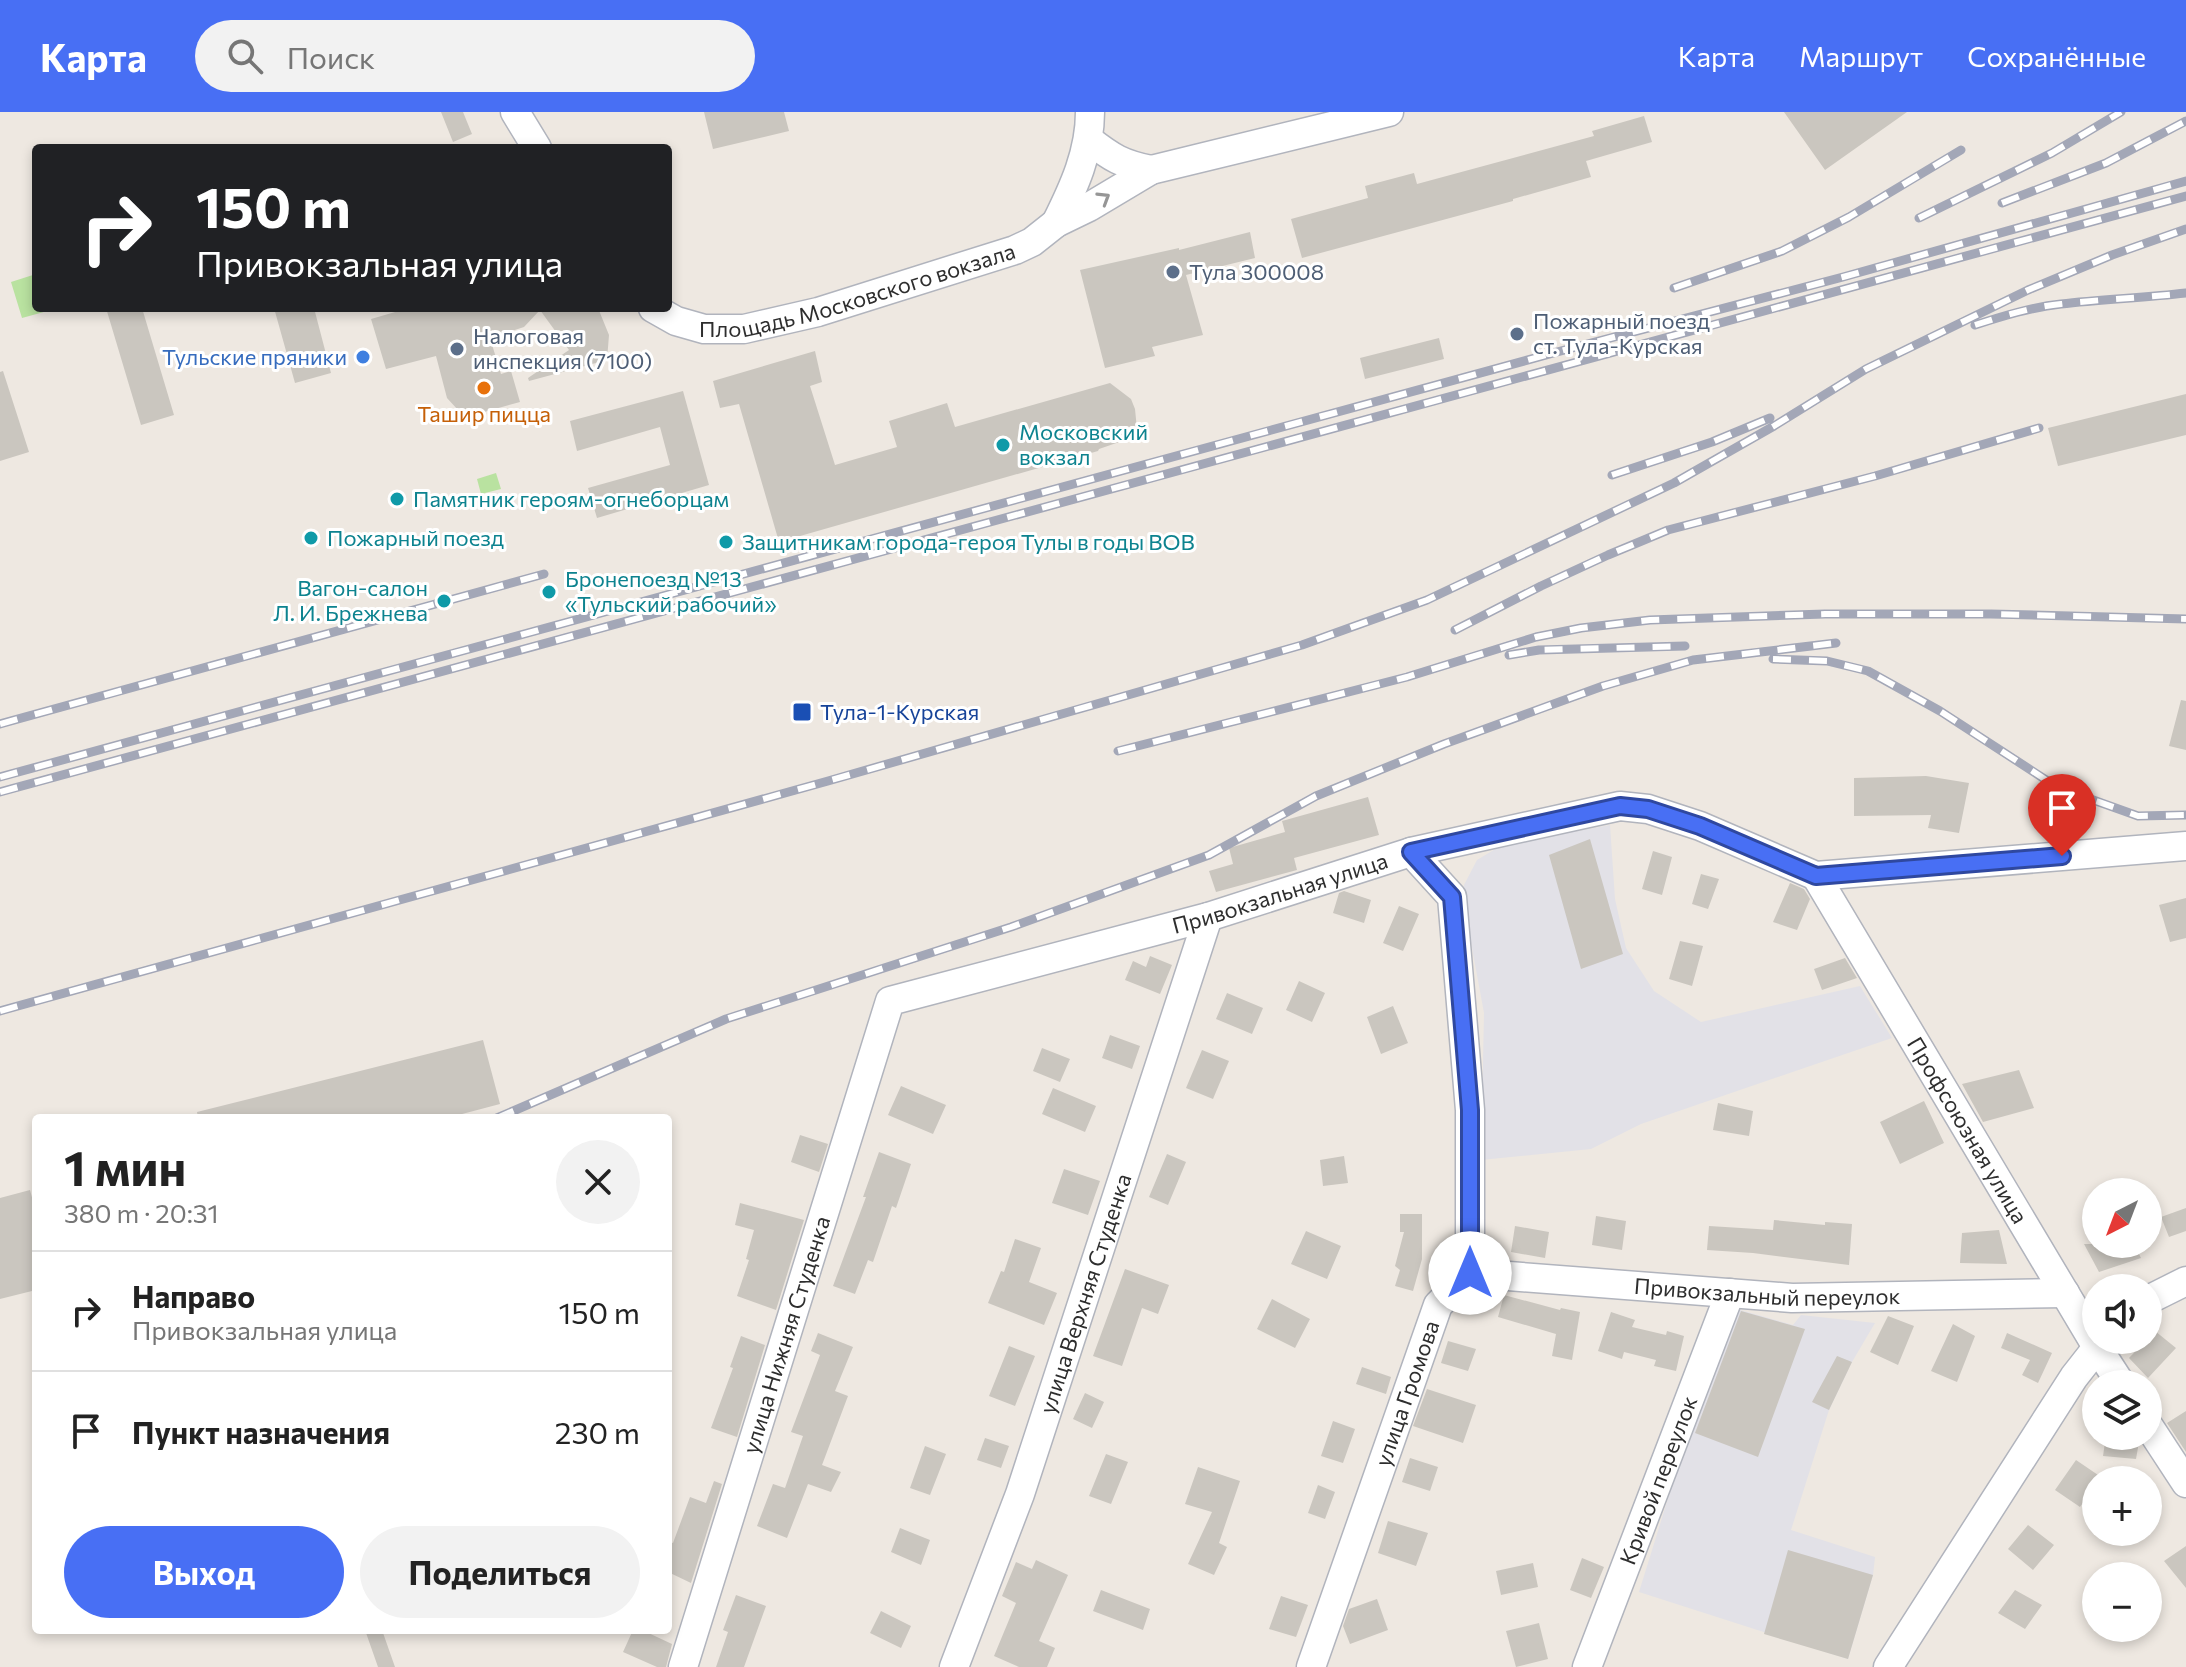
<!DOCTYPE html>
<html lang="ru">
<meta charset="utf-8">
<style>
body{margin:0;font-family:Commissioner,sans-serif;background:#f2f2f2;color:#222;height:100vh;display:flex;flex-direction:column;font-size:30px;white-space:nowrap}
*{box-sizing:border-box;margin:0}
p{font-size:26px;color:#767676}
.icon{flex:none;width:44px;height:44px;fill:none;stroke:currentColor;stroke-width:2;stroke-linecap:round;stroke-linejoin:round}
.map{position:relative;flex:1;overflow:hidden}
.panel{position:absolute;left:32px;top:1002px;width:640px;height:520px;display:flex;flex-direction:column;background:#fff;border-radius:8px;box-shadow:0 4px 12px #0003}
.panel>*{flex:none}
.guide{position:absolute;left:32px;top:32px;width:640px;height:168px;border-radius:8px;box-shadow:0 4px 12px #0003;background:#202124;color:#fff;overflow:hidden}
.needle{width:52px;rotate:222deg}
.controls{position:absolute;left:2082px;top:1066px;display:grid;gap:16px}
.controls a{display:grid;place-items:center;width:80px;height:80px;border-radius:50%;background:#fff;box-shadow:0 4px 12px #0003;font-size:40px}
.pin{position:absolute;display:grid;place-items:center;width:68px;height:68px;color:#fff;margin:-82px -34px;border-radius:50% 50% 50% 0;rotate:-45deg;box-shadow:0 0 8px #0007}
.pin .icon{rotate:45deg}
.me{position:absolute;width:88px;margin:-44px;rotate:0deg;stroke-linejoin:round;filter:drop-shadow(0 0 6px #0008)}
.turn{display:flex;align-items:center;gap:28px;height:168px;padding:0 32px;font-size:36px}
.turn .icon{width:104px;height:104px;stroke-width:2.5}
.turn b{display:block;font-size:56px;line-height:68px}
.round{display:grid;place-items:center;flex:none;width:84px;height:84px;border-radius:42px;background:#f2f2f2}
.overview{display:flex;align-items:center;justify-content:space-between;height:136px;padding:0 32px}
h1{font-size:48px;font-weight:700;line-height:60px}
.action{display:flex;gap:16px;margin-top:auto;padding:16px 32px}
.action a{flex:1;height:92px;border-radius:48px;background:#486ff4;color:#fff;font-size:32px;font-weight:700;line-height:92px;text-align:center}
.action a+a{background:#f2f2f2;color:#222}
ul{padding:0;list-style:none}
li{display:flex;align-items:center;gap:24px;height:120px;padding:0 32px;border-top:2px solid #e0e0e0}
li div{flex:1}
li b{display:block;font-size:30px}
li em{font-style:normal}
header{display:flex;align-items:center;gap:48px;box-sizing:border-box;height:112px;padding:0 40px;background:#486ff4;color:#fff}
header strong{font-size:38px}
nav{display:flex;gap:44px;margin-inline-start:auto;font-size:28px}
.search{width:560px;height:72px;background:#f2f2f2;display:flex;align-items:center;gap:20px;box-sizing:border-box;padding:0 28px;border-radius:44px;color:#767676;font-size:30px}
.map>svg:first-child{display:block}
.industrial{fill:#e2e1e7}
.green{fill:#b9e2a0}
.building{fill:#cac6bf}
.lines{fill:none;stroke-linecap:round;stroke-linejoin:round}
.minor-casing{stroke:#b1b4bd;stroke-width:31}
.minor{stroke:#fff;stroke-width:28}
.rail-casing{stroke:#a3a7b7;stroke-width:9}
.rail{stroke:#fff;stroke-width:6;stroke-dasharray:18;stroke-linecap:butt}
.oneway{stroke:#969696}
.route-casing{stroke:#2f489f;stroke-width:20}
.route{stroke:#486ff4;stroke-width:14}
.service-dot{fill:#5c6f8a;stroke:#fff;stroke-width:3}
.shop-dot{fill:#3f7fe0;stroke:#fff;stroke-width:3}
.food-dot{fill:#e8710a;stroke:#fff;stroke-width:3}
.culture-dot{fill:#0f9aa8;stroke:#fff;stroke-width:3}
.transit-dot{fill:#1a4fb4;stroke:#fff;stroke-width:3}
.labels{text-anchor:middle;stroke-width:6;stroke-linejoin:round;paint-order:stroke}
.service-label{font-size:22px;fill:#4e5e75;stroke:#fff;text-anchor:start}
.street-label{font-size:22px;fill:#2e2e2e;stroke:#fff}
.shop-label{font-size:22px;fill:#366cbe;stroke:#fff;text-anchor:end}
.food-label{font-size:22px;fill:#c56008;stroke:#fff}
.culture-label{font-size:22px;fill:#0d838f;stroke:#fff;text-anchor:start}
.transit-label{font-size:22px;fill:#164399;stroke:#fff;text-anchor:start}
</style>
<header>
<strong>Карта</strong>
<div class="search"><svg class="icon" aria-label="search" viewBox="0 0 24 24"><circle cx="10" cy="10" r="6"/><path d="M15 15l6 6"/></svg>Поиск</div>
<nav><a>Карта</a><a>Маршрут</a><a>Сохранённые</a></nav>
</header>
<div class="map">
<svg width="2186" height="1555" viewBox="0 0 2186 1555">
<rect width="100%" height="100%" fill="#eee8e1"/>
<!-- industrial -->
<path class="industrial" d="M1610,713L1615,787L1626,836L1654,879L1701,910L1860,874L1892,926L1641,1012L1591,1037L1481,1048L1484,901L1465,798L1464,773L1477,748L1502,733Z
M1733,1196L1793,1213L1801,1203L1875,1211L1852,1250L1829,1298L1791,1418L1875,1445L1873,1463L1848,1547L1639,1480L1689,1319Z"/>
<!-- green -->
<path class="green" d="M36,162V196L51,198L22,206L11,170Z
M496,361L501,377L481,382L477,367Z"/>
<!-- building -->
<path class="building" d="M441,0H463L472,22L453,30Z
M704,0H784L789,19L713,37Z
M1784,0H1907L1825,58Z
M1644,4L1652,30L1586,49L1591,65L1513,87V89L1302,146L1291,107L1368,86L1365,74L1414,61L1417,72L1594,24L1592,19Z
M1250,120L1255,146L1186,163L1203,223L1152,235L1155,244L1105,256L1080,158L1179,136V138Z
M106,196H142L174,303L141,313Z
M274,196H314L331,261L295,271Z
M409,196H598L609,223L607,248L529,269L528,266L569,238L540,198L524,215L490,226L501,262L511,259L520,290L477,302L458,298L447,286L436,244L386,257L371,207Z
M1439,226L1444,247L1365,267L1360,246Z
M815,239L822,270L810,274L835,353L897,335L889,309L947,291L955,315L1110,271L1131,287L1135,297L1137,317L1128,327L1099,337L1098,339L779,430L739,292L720,296L713,269Z
M3,259L29,340L0,349V260Z
M683,279L709,373L597,406L588,376L670,353L660,315L577,339L570,309Z
M2186,282V323L2058,354L2048,316Z
M2181,588L2186,589V638L2169,634Z
M1926,664L1969,671L1959,721L1928,716L1931,703L1854,704V666Z
M1368,685L1379,723L1294,746L1297,758L1216,780L1209,759L1233,752L1229,736L1285,720L1282,709Z
M1590,727L1623,842L1581,857L1549,743Z
M1653,739L1672,745L1662,783L1642,777Z
M1701,762L1719,767L1708,797L1692,792Z
M1790,771L1804,777L1810,787L1797,818L1773,810Z
M1344,779L1371,788L1364,811L1333,801L1339,781Z
M2186,786V826L2170,830L2159,793Z
M1399,794L1419,802L1403,839L1383,831Z
M1680,829L1703,834L1692,874L1669,867Z
M1150,844L1172,853L1160,882L1125,868L1133,849L1146,855Z
M1845,846L1857,866L1822,878L1814,857Z
M1299,869L1325,881L1312,910L1286,898Z
M1227,881L1263,896L1252,922L1216,907Z
M1393,894L1408,931L1381,942L1367,905Z
M1110,923L1140,934L1132,957L1102,946Z
M483,928L500,992L447,1006H198L197,1000Z
M1042,936L1070,947L1060,970L1033,959Z
M1202,938L1229,949L1213,987L1186,976Z
M2019,958L2034,996L1983,1010L1962,972Z
M901,974L946,993L933,1022L888,1003Z
M1053,976L1096,994L1085,1020L1042,1002Z
M1924,989L1944,1031L1900,1052L1880,1010Z
M1718,991L1753,999L1749,1024L1713,1018Z
M800,1023L828,1032L819,1060L791,1050Z
M879,1040L911,1052L896,1096L892,1094L873,1150L868,1148L855,1182L833,1174L866,1085H863Z
M1167,1042L1186,1050L1168,1093L1149,1085Z
M1344,1044L1348,1071L1323,1074L1320,1048Z
M1064,1057L1100,1069L1088,1103L1052,1091Z
M30,1078L36,1100V1178L0,1187V1086Z
M740,1091L804,1108L776,1198L737,1184L749,1148L746,1147L754,1118L735,1113Z
M2186,1096V1119L2169,1125L2161,1105Z
M1400,1102H1422V1147L1413,1179L1395,1174L1400,1158L1395,1154L1404,1120H1400Z
M1596,1104L1626,1109L1622,1138L1592,1133Z
M1774,1108L1825,1113V1110L1852,1112L1849,1153L1753,1141L1707,1138L1709,1114L1773,1118Z
M1515,1114L1549,1120L1545,1146L1511,1140Z
M1999,1118L2007,1152L1960,1151L1962,1121Z
M1306,1119L1341,1134L1327,1167L1291,1152Z
M1015,1127L1041,1136L1029,1170L1057,1181L1044,1213L988,1191L1001,1159L1004,1160Z
M2084,1132H2134L2141,1146L2099,1160Z
M1125,1157L1169,1173L1158,1202L1142,1196L1122,1254L1093,1244Z
M1504,1183L1560,1198L1561,1196L1580,1200L1572,1248L1552,1244L1556,1222L1498,1205Z
M1272,1187L1310,1207L1295,1236L1257,1217Z
M1741,1199L1805,1217L1758,1345L1695,1321Z
M1611,1200L1635,1208L1632,1215L1666,1223L1667,1219L1684,1224L1676,1259L1654,1254L1656,1248L1624,1240L1622,1247L1598,1239Z
M1888,1204L1914,1214L1898,1253L1870,1240Z
M1953,1212L1975,1224L1957,1270L1931,1259Z
M2155,1219L2176,1236L2148,1266L2129,1246Z
M818,1221L853,1235L835,1279L848,1284L822,1353L841,1360L831,1380L808,1372L787,1426L757,1414L773,1372L785,1376L803,1324L791,1320L820,1243L811,1239Z
M2007,1221L2052,1241L2038,1271L2022,1263L2030,1248L2001,1236Z
M741,1224L765,1233L737,1325L711,1316L733,1256L730,1255Z
M1448,1229L1476,1237L1468,1259L1441,1251Z
M1009,1234L1035,1244L1015,1294L989,1284Z
M1837,1244L1852,1250L1829,1298L1812,1290Z
M1362,1255L1391,1265L1386,1282L1356,1272Z
M1427,1277L1476,1293L1463,1331L1413,1314Z
M1085,1281L1104,1290L1092,1316L1073,1307Z
M2186,1299V1340L2167,1311Z
M1333,1309L1355,1317L1343,1351L1321,1344Z
M2106,1324H2135L2139,1330L2136,1347L2103,1344Z
M985,1326L1009,1334L1001,1356L977,1348Z
M925,1334L946,1342L930,1383L910,1376Z
M1106,1342L1128,1350L1111,1392L1089,1384Z
M1410,1346L1438,1355L1430,1379L1402,1370Z
M2076,1348L2101,1365L2099,1368H2096V1372L2080,1395L2055,1378Z
M1198,1355L1240,1369L1219,1431L1227,1435L1214,1463L1188,1452L1212,1400L1185,1392Z
M714,1369L722,1372L691,1471L668,1460V1429L673,1431L690,1385L706,1391Z
M1318,1373L1335,1380L1325,1407L1308,1401Z
M1388,1409L1428,1421L1416,1454L1378,1441Z
M2028,1413L2054,1433L2033,1458L2008,1437Z
M900,1416L930,1428L921,1453L891,1440Z
M2186,1434V1476L2164,1449Z
M1788,1438L1873,1463L1848,1547L1764,1522Z
M1582,1446L1604,1455L1591,1486L1570,1478Z
M1036,1448L1068,1463L1039,1529L1055,1536L1047,1555H1019L994,1544L1016,1491L1002,1484L1016,1450L1032,1457Z
M1533,1451L1538,1475L1501,1483L1496,1459Z
M1101,1478L1150,1497L1143,1518L1093,1499Z
M2015,1478L2042,1493L2025,1517L1998,1501Z
M736,1483L766,1494L744,1555H716L728,1520L723,1518Z
M1281,1484L1308,1493L1296,1525L1269,1517Z
M1377,1487L1388,1518L1350,1532L1343,1514L1349,1497Z
M881,1499L911,1514L901,1536L870,1521Z
M1539,1511L1548,1547L1516,1555L1506,1519Z
M365,1518H382L395,1555H378Z
M633,1518H642L672,1532L666,1555H657L623,1540Z"/>
<g class="lines">
<defs>
<g id="minor">
<path d="M515,0L537,36"/>
<path d="M1089,28C1112,46 1122,52 1151,58"/>
<path d="M1056,111C1074,75 1090,40 1090,0"/>
<path id="s1" d="M653,196L676,209L704,217H744L818,200L1015,138L1032,130L1056,111L1089,95L1151,58L1389,0"/>
<path id="s2" d="M1816,764L2097,1235L2121,1272"/>
<path id="s3" d="M1470,1161L1792,1186L2065,1181"/>
<path d="M2148,1188L2186,1169"/>
<path d="M2148,1313L2186,1371"/>
<path id="s4" d="M683,1555L890,889L1208,805L1411,740L1620,694L1648,697L1700,714L1816,764L2186,734"/>
<path id="s5" d="M954,1555L1020,1382L1208,805"/>
<path id="s6" d="M1311,1555L1438,1193L1470,1161V998L1452,785L1411,740"/>
<path id="s7" d="M1587,1555L1730,1181"/>
<path d="M1888,1555L2074,1265L2103,1228"/>
</g>
</defs>
<!-- minor casing -->
<use href="#minor" class="minor-casing"/>
<!-- minor -->
<use href="#minor" class="minor"/>
<defs>
<path id="rail" d="M2002,91L2106,51L2186,9
M1919,106L2052,41L2121,0
M1674,176L1782,139L1849,105L1961,38
M1975,213C2003,204 2032,195 2061,192C2102,187 2144,186 2186,181
M1612,363L1712,330L1770,306
M1455,518L1541,474L1608,443L1668,418L1875,364L2039,316
M1509,543L1539,538L1685,534
M1773,547L1827,549L1868,559L1940,599L2057,675L2138,704L2186,703
M0,612L544,462
M1118,639L1407,565L1536,525L1581,516L1650,508L1825,502H1991L2186,507
M0,665L1557,240L1843,165L2186,69
M0,680L2186,84
M0,899L828,669L1302,533L1427,488L1674,371L1774,314L1866,257L2028,178L2112,143L2186,117
M497,1006L726,907L1011,815L1209,743L1316,684L1444,632L1603,574L1693,548L1836,531"/>
</defs>
<!-- rail casing -->
<use href="#rail" class="rail-casing"/>
<!-- rail -->
<use href="#rail" class="rail"/>
</g>
<!-- one-way arrows -->
<defs><path id="oneway-chevron" d="M-2-3.5L2.5 0L-2 3.5" fill="none" stroke-width="1.6" stroke-linecap="round" stroke-linejoin="round" transform="scale(2)"/></defs>
<use class="oneway" href="#oneway-chevron" transform="translate(1104 86) rotate(-32)"/>
<g class="lines">
<defs>
<path id="route" d="M1470,1161V998L1452,785L1411,740L1620,694L1648,697L1700,714L1816,764L2062,744"/>
</defs>
<!-- route casing -->
<use href="#route" class="route-casing"/>
<!-- route -->
<use href="#route" class="route"/>
</g>
<!-- markers -->
<g class="service-dot">
<circle cx="1173" cy="160" r="8"/>
<circle cx="1517" cy="222" r="8"/>
<circle cx="457" cy="237" r="8"/>
</g>
<circle class="shop-dot" cx="363" cy="245" r="8"/>
<circle class="food-dot" cx="484" cy="276" r="8"/>
<g class="culture-dot">
<circle cx="1003" cy="333" r="8"/>
<circle cx="397" cy="387" r="8"/>
<circle cx="311" cy="426" r="8"/>
<circle cx="726" cy="430" r="8"/>
<circle cx="549" cy="480" r="8"/>
<circle cx="444" cy="489" r="8"/>
</g>
<rect class="transit-dot" x="792" y="590" width="20" height="20" rx="4"/>
<g class="labels">
<!-- service labels -->
<g class="service-label">
<text x="1189" y="168">Тула 300008</text>
<text x="1533" y="217">Пожарный поезд<tspan x="1533" dy="25">ст. Тула-Курская</tspan></text>
<text x="473" y="232">Налоговая<tspan x="473" dy="25">инспекция (7100)</tspan></text>
</g>
<!-- street labels -->
<g class="street-label">
<text dy="8" stroke="none"><textPath href="#s1" startOffset="214">Площадь Московского вокзала</textPath></text>
<text dy="8" stroke="none"><textPath href="#s4" startOffset="1102">Привокзальная улица</textPath></text>
<text dy="8" stroke="none"><textPath href="#s2" startOffset="296">Профсоюзная улица</textPath></text>
<text dy="8" stroke="none"><textPath href="#s3" startOffset="298">Привокзальный переулок</textPath></text>
<text dy="8" stroke="none"><textPath href="#s5" startOffset="396">улица Верхняя Cтуденка</textPath></text>
<text dy="8" stroke="none"><textPath href="#s4" startOffset="348">улица Нижняя Cтуденкa</textPath></text>
<text dy="8" stroke="none"><textPath href="#s6" startOffset="290">улица Громова</textPath></text>
<text dy="8" stroke="none"><textPath href="#s7" startOffset="200">Кривой переулок</textPath></text>
</g>
<!-- shop labels -->
<g class="shop-label">
<text x="347" y="253">Тульские пряники</text>
</g>
<!-- food labels -->
<g class="food-label">
<text x="484" y="310">Ташир пицца</text>
</g>
<!-- culture labels -->
<g class="culture-label">
<text x="1019" y="328">Московский<tspan x="1019" dy="25">вокзал</tspan></text>
<text x="413" y="395">Памятник героям-огнеборцам</text>
<text x="327" y="434">Пожарный поезд</text>
<text x="742" y="438">Защитникам города-героя Тулы в годы ВОВ</text>
<text x="565" y="475">Бронепоезд №13<tspan x="565" dy="25">«Тульский рабочий»</tspan></text>
<text x="428" y="484" text-anchor="end">Вагон-салон<tspan x="428" dy="25">Л. И. Брежнева</tspan></text>
</g>
<!-- transit labels -->
<g class="transit-label">
<text x="820" y="608">Тула-1-Курская</text>
</g>
</g>
</svg>
<div class="controls">
<a><svg class="needle" viewBox="-14 -14 28 28"><path d="M0-13l5 13h-10z" fill="#e53935"/><path d="M0 13l5-13h-10z" fill="#767676"/></svg></a>
<a><svg class="icon" aria-label="sound" viewBox="0 0 24 24"><path d="M4 9h4l5-4v14l-5-4H4zM17 9q2 3 0 6"/></svg></a>
<a><svg class="icon" aria-label="layers" viewBox="0 0 24 24"><path d="M12 4l9 5-9 5-9-5zM3 14l9 5 9-5"/></svg></a>
<a>+</a>
<a>−</a>
</div>
<div class="pin" style="left:2062px;top:744px;background:#d93025"><svg class="icon" aria-label="arrive" viewBox="0 0 24 24"><path d="M6 21V4h12l-3 4 3 4H6"/></svg></div>
<svg class="me" style="left:1470px;top:1161px" viewBox="-20 -20 40 40"><circle r="19" fill="#fff"/><path d="M0-13L10 11 0 6-10 11z" fill="#486ff4"/></svg>
<div class="guide">
<div class="turn"><svg class="icon" aria-label="right" viewBox="0 0 24 24"><path d="M7 20v-9h11M14 6l5 5-5 5"/></svg><div><b>150 m</b>Привокзальная улица</div></div>
</div>
<section class="panel">
<div class="overview"><div><h1>1 мин</h1><p>380 m · 20:31</p></div><a class="round"><svg class="icon" aria-label="close" viewBox="0 0 24 24"><path d="M6 6l12 12M18 6L6 18"/></svg></a></div>
<ul>
<li><svg class="icon" aria-label="right" viewBox="0 0 24 24"><path d="M7 20v-9h11M14 6l5 5-5 5"/></svg><div><b>Направо</b><p>Привокзальная улица</p></div><em>150 m</em></li>
<li><svg class="icon" aria-label="arrive" viewBox="0 0 24 24"><path d="M6 21V4h12l-3 4 3 4H6"/></svg><div><b>Пункт назначения</b></div><em>230 m</em></li>
</ul>
<div class="action"><a>Выход</a><a>Поделиться</a></div>
</section>
</div>
